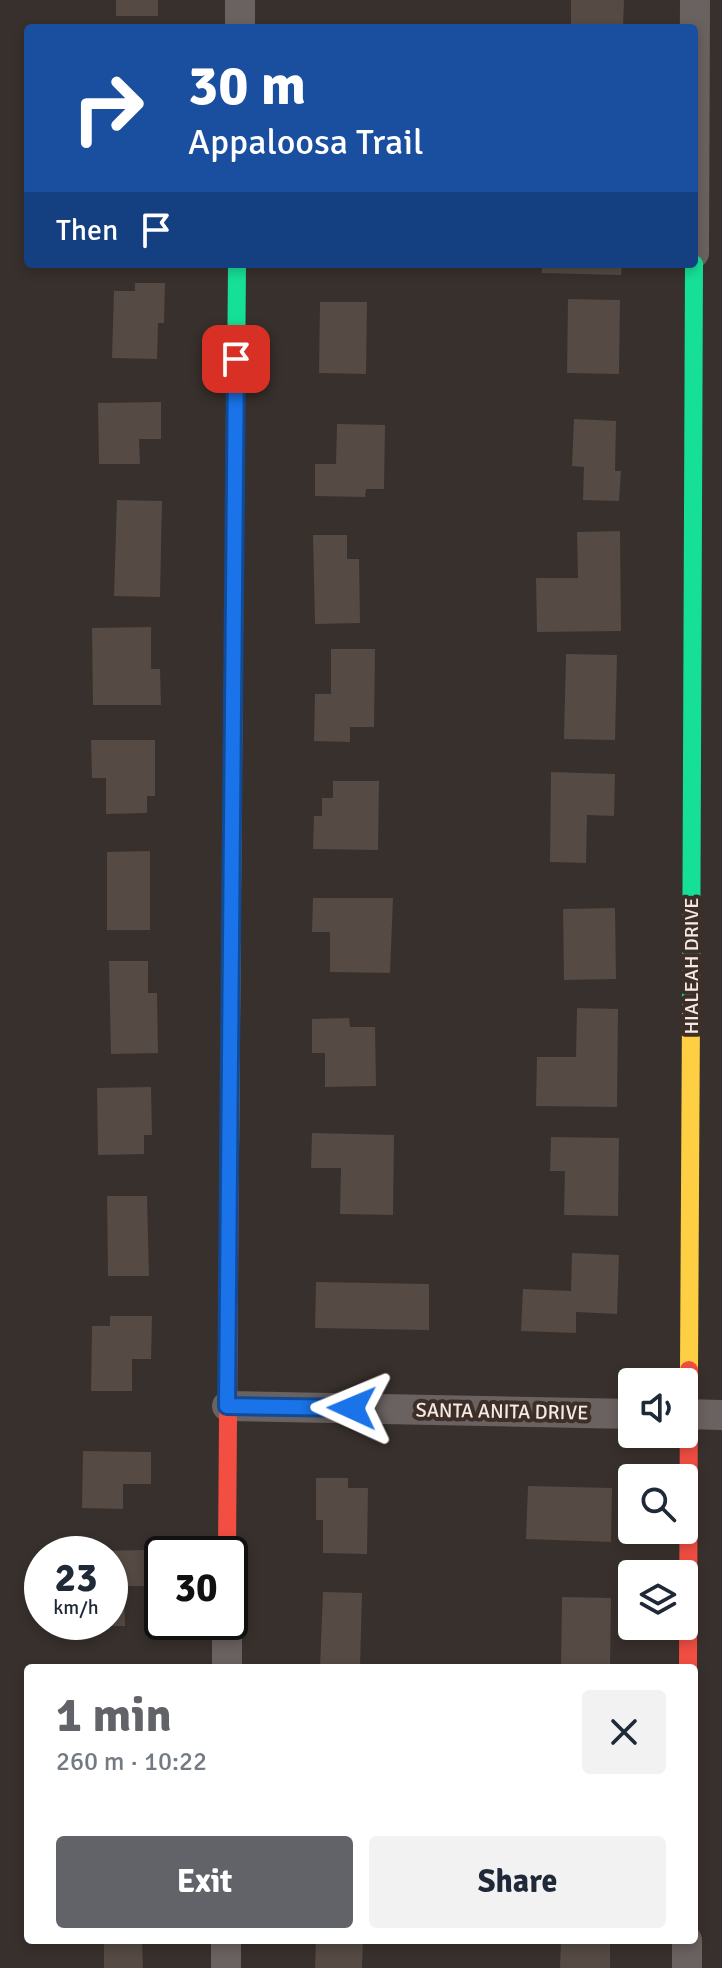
<!DOCTYPE html>
<meta charset="utf-8">
<style>
body{margin:0;font-family:Signika,sans-serif;background:#f2f2f3;color:#1f2937;height:100vh;display:flex;flex-direction:column;font-size:30px;white-space:nowrap}
*{box-sizing:border-box;margin:0}
p{font-size:26px;color:#747a83}
.icon{flex:none;width:44px;height:44px;fill:none;stroke:currentColor;stroke-width:2;stroke-linecap:round;stroke-linejoin:round}
.map{position:relative;flex:1;overflow:hidden}
.sheet{position:absolute;left:24px;top:1664px;width:674px;height:280px;display:flex;flex-direction:column;background:#fff;border-radius:8px;box-shadow:0 4px 12px #0003}
.sheet>*{flex:none}
.banner{position:absolute;left:24px;top:24px;width:674px;height:244px;border-radius:8px;box-shadow:0 4px 12px #0003;background:#1a4fa0;color:#fff;overflow:hidden}
.fabs{position:absolute;left:618px;top:1368px;display:grid;gap:16px}
.fabs a{display:grid;place-items:center;width:80px;height:80px;border-radius:8px;background:#fff;box-shadow:0 4px 12px #0003;font-size:40px}
.speed{position:absolute;left:24px;top:1536px;display:flex;gap:16px;font-size:40px;font-weight:700;text-align:center}
.speed>*{display:grid;place-content:center;width:104px;height:104px;border-radius:50%;background:#fff;box-shadow:0 4px 12px #0003;line-height:1}
.speed small{font-size:20px;font-weight:400}
.speed .limit{border:4px solid #111;border-radius:12px;background:#fff;color:#111}
.pin{position:absolute;display:grid;place-items:center;width:68px;height:68px;color:#fff;margin:-34px;border-radius:16px;box-shadow:0 4px 12px #0006}
.me{position:absolute;width:88px;margin:-44px;rotate:271deg;stroke-linejoin:round;filter:drop-shadow(0 0 6px #0008)}
.turn{display:flex;align-items:center;gap:28px;height:168px;padding:0 32px;font-size:36px}
.turn .icon{width:104px;height:104px;stroke-width:2.5}
.turn b{display:block;font-size:56px;line-height:68px}
.then{display:flex;align-items:center;height:76px;padding:0 32px;background:#0003;gap:16px;font-size:30px}
.round{display:grid;place-items:center;flex:none;width:84px;height:84px;border-radius:8px;background:#f2f2f3}
.overview{display:flex;align-items:center;justify-content:space-between;height:136px;padding:0 32px}
h1{font-size:48px;font-weight:800;line-height:60px;color:#616368}
.primary-button{display:flex;gap:16px;margin-top:auto;padding:16px 32px}
.primary-button a{flex:1;height:92px;border-radius:8px;background:#616368;color:#fff;font-size:32px;font-weight:800;line-height:92px;text-align:center}
.primary-button a+a{background:#f2f2f3;color:#1f2937}
.map>svg:first-child{display:block}
.building{fill:#554a44}
.lines{fill:none;stroke-linecap:round;stroke-linejoin:round}
.street{stroke:#6a6261;stroke-width:30}
.fast{stroke:#16e098;stroke-width:18}
.slow{stroke:#ffcf43;stroke-width:18}
.jam{stroke:#f24e42;stroke-width:18}
.route-casing{stroke:#114b97;stroke-width:20}
.route{stroke:#1a73e8;stroke-width:14}
.labels{text-anchor:middle;stroke-width:8;stroke-linejoin:round;paint-order:stroke}
.street-label{font-size:20px;fill:#f4eae5;stroke:#3d2e27}
</style>
<div class="map">
<svg width="722" height="1968" viewBox="0 0 722 1968">
<rect width="100%" height="100%" fill="#38302c"/>
<!-- building -->
<path class="building" d="M116,0H158V16H116Z
M571,0H624L623,28H571Z
M542,264H622L621,275L542,273Z
M135,283H165L164,323H158L157,359L112,358L114,291H135Z
M568,299L620,300L619,374L567,373Z
M320,302H367L366,374L319,373Z
M161,402V439H139L140,464H99L98,403Z
M574,419L616,421L615,471H621L619,501L583,500L584,467L572,466Z
M337,424L385,425L384,489H366L365,497L315,496V464H336Z
M117,500L162,501L160,597L114,596Z
M620,531L621,631L537,632L536,578H578L577,532Z
M313,535H347V559H359L360,623L315,624Z
M151,627V669H160L161,705H93L92,628Z
M331,649H375L374,727H350V742L314,741L315,694H331Z
M566,654L617,655L615,740L564,739Z
M91,740H155V796H147V813L106,814V778H92Z
M551,772L615,774L614,816L587,815L586,863L550,862Z
M333,781H379L378,850L313,849L314,816H322V798H333Z
M150,851V930H107V852Z
M313,898H393L390,973L330,972V932H312Z
M615,908L616,979L564,980L563,909Z
M109,961H148V993H157L158,1053L111,1054Z
M577,1008L618,1009L617,1107L536,1106L537,1057H576Z
M349,1018L350,1027H375L376,1086L325,1087V1053H312V1019Z
M151,1087L152,1135H144V1154L98,1155L97,1088Z
M312,1133L394,1135L393,1215L340,1214L341,1168H311Z
M551,1137L619,1138L618,1216L564,1215L565,1171H550Z
M107,1196H147L149,1276H108Z
M572,1253L619,1255L617,1314L576,1312V1333L521,1331L523,1289L571,1291Z
M316,1282L429,1284V1330L315,1328Z
M110,1316H152L151,1359H132V1391H91L92,1326H110Z
M83,1451L151,1452V1484H123V1509L82,1508Z
M316,1478H348V1488H368L367,1554L323,1553V1520H316Z
M528,1486L612,1488L611,1542L526,1539Z
M150,1550L151,1586H124L125,1626H65V1622H110V1554H88V1551Z
M323,1592L362,1593L360,1668H320Z
M562,1597L611,1598L610,1668H561Z
M104,1940H142L143,1968H104Z
M316,1940H363L362,1968H315Z
M561,1940H610V1968H560Z"/>
<g class="lines">
<!-- street -->
<path class="street" d="M240,28V0
M694,253L695,0
M227,1406L632,1414
M684,1414L722,1415
M227,1668V1622
M226,1968V1940
M687,1968V1940"/>
<!-- fast -->
<path class="fast" d="M234,638L237,264
M691,1012L694,264"/>
<!-- slow -->
<path class="slow" d="M230,1153L234,638
M689,1370L691,1012"/>
<!-- jam -->
<path class="jam" d="M227,1554L230,1153
M688,1668L689,1370"/>
</g>
<g class="lines">
<defs>
<path id="route" d="M236,359L227,1406L352,1408"/>
</defs>
<!-- route casing -->
<use href="#route" class="route-casing"/>
<!-- route -->
<use href="#route" class="route"/>
</g>
<g class="labels">
<!-- street labels -->
<g class="street-label">
<text transform="translate(691 966) rotate(-90)" y="7">HIALEAH DRIVE</text>
<text transform="translate(502 1411) rotate(1)" y="7">SANTA ANITA DRIVE</text>
</g>
</g>
</svg>
<div class="fabs">
<a><svg class="icon" aria-label="sound" viewBox="0 0 24 24"><path d="M4 9h4l5-4v14l-5-4H4zM17 9q2 3 0 6"/></svg></a>
<a><svg class="icon" aria-label="search" viewBox="0 0 24 24"><circle cx="10" cy="10" r="6"/><path d="M15 15l6 6"/></svg></a>
<a><svg class="icon" aria-label="layers" viewBox="0 0 24 24"><path d="M12 4l9 5-9 5-9-5zM3 14l9 5 9-5"/></svg></a>
</div>
<div class="speed"><div>23<small>km/h</small></div><div class="limit">30</div></div>
<div class="pin" style="left:236px;top:359px;background:#d93025"><svg class="icon" aria-label="arrive" viewBox="0 0 24 24"><path d="M6 21V4h12l-3 4 3 4H6"/></svg></div>
<svg class="me" style="left:352px;top:1408px" viewBox="-20 -20 40 40"><path d="M0-17L14 15 0 8-14 15z" fill="#1a73e8" stroke="#fff" stroke-width="4"/></svg>
<div class="banner">
<div class="turn"><svg class="icon" aria-label="right" viewBox="0 0 24 24"><path d="M7 20v-9h11M14 6l5 5-5 5"/></svg><div><b>30 m</b>Appaloosa Trail</div></div>
<div class="then">Then<svg class="icon" aria-label="arrive" viewBox="0 0 24 24"><path d="M6 21V4h12l-3 4 3 4H6"/></svg></div>
</div>
<section class="sheet">
<div class="overview"><div><h1>1 min</h1><p>260 m · 10:22</p></div><a class="round"><svg class="icon" aria-label="close" viewBox="0 0 24 24"><path d="M6 6l12 12M18 6L6 18"/></svg></a></div>
<div class="primary-button"><a>Exit</a><a>Share</a></div>
</section>
</div>
